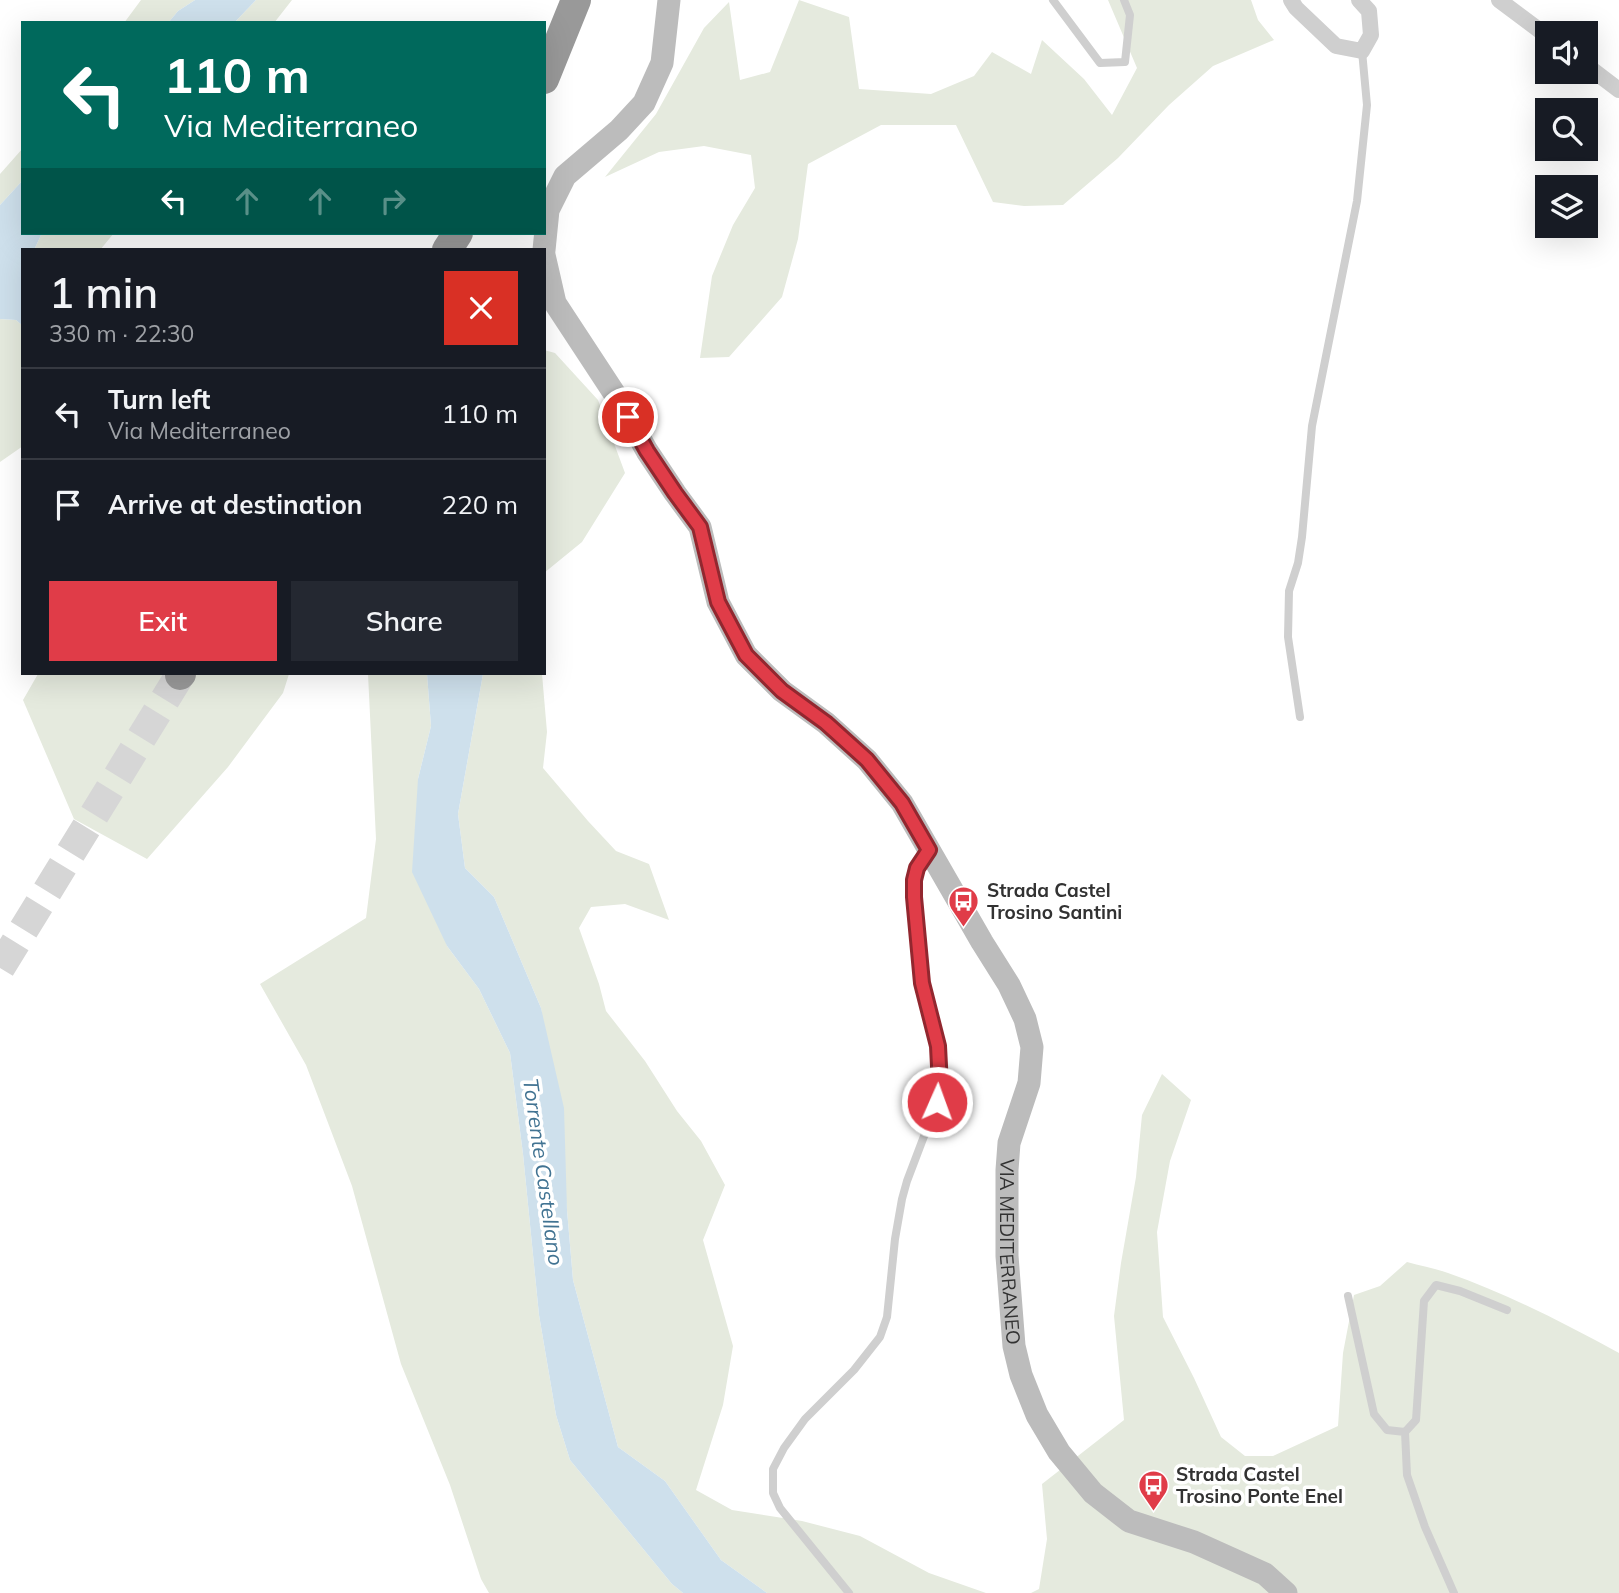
<!DOCTYPE html>
<meta charset="utf-8">
<style>
body{margin:0;font-family:Mulish,sans-serif;background:#242831;color:#f1f3f6;height:100vh;display:flex;flex-direction:column;font-size:26px;white-space:nowrap}
*{box-sizing:border-box;margin:0}
p{font-size:23px;color:#9ea1a6}
.icon{flex:none;width:38px;height:38px;fill:none;stroke:currentColor;stroke-width:2;stroke-linecap:round;stroke-linejoin:round}
.map{position:relative;flex:1;overflow:hidden}
.panel{position:absolute;left:21px;top:248px;width:525px;height:427px;display:flex;flex-direction:column;background:#171b24;border-radius:0px;box-shadow:0 7px 28px #0002}
.panel>*{flex:none}
.guide{position:absolute;left:21px;top:21px;width:525px;height:214px;border-radius:0px;box-shadow:0 7px 28px #0002;background:#00695c;color:#fff;overflow:hidden}
.fabs{position:absolute;left:1535px;top:21px;display:grid;gap:14px}
.fabs a{display:grid;place-items:center;width:63px;height:63px;border-radius:0px;background:#171b24;box-shadow:0 7px 28px #0002;font-size:35px}
.pin{position:absolute;display:grid;place-items:center;width:60px;height:60px;color:#fff;margin:-30px;border:4px solid #fff;border-radius:50%;box-shadow:0 2px 7px #0007}
.me{position:absolute;width:77px;margin:-38px;rotate:2deg;stroke-linejoin:round;filter:drop-shadow(0 0 5px #0008)}
.turn{display:flex;align-items:center;gap:24px;height:147px;padding:0 28px;font-size:32px}
.turn .icon{width:91px;height:91px;stroke-width:2.5}
.turn b{display:block;font-size:49px;line-height:60px}
.lanes{display:flex;align-items:center;height:66px;padding:0 28px;background:#0003;justify-content:center;gap:35px;direction:ltr}
.lanes .off{opacity:.35}
.round{display:grid;place-items:center;flex:none;width:74px;height:74px;border-radius:0px;background:#242831}
.summary{display:flex;align-items:center;justify-content:space-between;height:119px;padding:0 28px}
h1{font-size:42px;font-weight:600;line-height:52px}
.action{display:flex;gap:14px;margin-top:auto;padding:14px 28px}
.action a{flex:1;height:80px;border-radius:0px;background:#e03c48;color:#fff;font-size:28px;font-weight:600;line-height:80px;text-align:center}
.action a+a{background:#242831;color:#f1f3f6}
ul{padding:0;list-style:none}
li{display:flex;align-items:center;gap:21px;height:91px;padding:0 28px;border-top:2px solid #363941}
li div{flex:1}
li b{display:block;font-size:26px}
li em{font-style:normal}
.map>svg:first-child{display:block}
.green{fill:#e5eade}
.water{fill:#cee0ec}
.lines{fill:none;stroke-linecap:round;stroke-linejoin:round}
.highway-tunnel{stroke:#d6d6d6;stroke-width:30;stroke-dasharray:30 15;stroke-linecap:butt}
.lane{stroke:#cfcfcf;stroke-width:8}
.street{stroke:#cfcfcf;stroke-width:16}
.secondary{stroke:#bcbcbc;stroke-width:23}
.highway{stroke:#999;stroke-width:30}
.route-casing{stroke:#92272f;stroke-width:18}
.route{stroke:#e03c48;stroke-width:12}
.labels{text-anchor:middle;stroke-width:7;stroke-linejoin:round;paint-order:stroke}
.poi-label{font-size:19px;font-weight:bold;fill:#323232;stroke:#fff;text-anchor:start}
.street-label{font-size:19px;fill:#323232;stroke:#fff}
.water-label{font-size:21px;font-style:italic;fill:#417392;stroke:#fff}
</style>
<div class="map">
<svg width="1619" height="1593" viewBox="0 0 1619 1593">
<rect width="100%" height="100%" fill="#fff"/>
<!-- green -->
<path class="green" d="M141,0H195L178,11L168,23H124Z
M256,0H292L274,23H234Z
M799,0L849,17L859,89L931,94L974,76L992,52L1031,74L1042,40L1084,79L1112,115L1137,68L1108,0H1251L1258,20L1274,40L1213,66L1169,105L1118,158L1063,205L1024,206L993,202L956,125H881L808,164L798,239L782,297L729,357L700,358L712,276L733,225L755,188L751,155L704,146L659,152L605,177L656,114L704,28L729,2L740,80L770,72Z
M23,148V180L0,205V174Z
M42,233H114L100,250H34Z
M0,319L16,320L23,326V446L0,462Z
M544,350L555,353L598,400L625,473L582,542L544,573Z
M38,674H289L283,693L228,767L147,859L74,819L23,700Z
M368,674H427L431,726L418,779L447,946L479,989L510,1053L523,1154L539,1315L556,1415L570,1460L672,1584L683,1593H489L481,1579L450,1485L401,1364L352,1186L306,1065L260,984L366,918L376,839Z
M483,674H542L547,732L543,768L588,821L616,851L649,864L669,920L625,904L591,907L579,928L599,984L606,1011L645,1061L677,1111L701,1141L725,1185L703,1240L733,1346L723,1405L696,1490L732,1510L802,1521L860,1536L929,1573L986,1593H767L721,1560L665,1481L618,1447L573,1280L567,1210L541,1008L494,897L465,868L458,814Z
M1162,1074L1191,1100L1170,1161L1157,1232L1163,1317L1194,1378L1221,1437L1245,1456H1273L1338,1426L1343,1353L1354,1295L1380,1286L1407,1262C1420,1266 1435,1268 1448,1273C1508,1294 1564,1323 1619,1353V1593H1031L1039,1589L1047,1539L1042,1484L1124,1420L1114,1316L1121,1263L1136,1177L1142,1115Z"/>
<!-- water -->
<path class="water" d="M195,0H256L234,23H168L178,11Z
M23,180V233H42L34,250H23V326L16,320L0,319V205Z
M427,674H483L458,814L465,868L494,897L541,1008L564,1108L567,1210L573,1280L618,1447L665,1481L721,1560L767,1593H683L672,1584L570,1460L556,1415L539,1315L523,1154L510,1053L479,989L447,946L412,872L418,779L431,726Z"/>
<g class="lines">
<!-- highway-tunnel -->
<path class="highway-tunnel" d="M0,968L180,675"/>
<!-- lane -->
<path class="lane" d="M1053,0L1100,63L1125,62L1130,15L1124,0
M1300,717L1288,637L1289,591L1298,563L1302,537L1312,426L1357,201L1367,105L1362,51
M1348,1296L1374,1414L1387,1430L1405,1432L1407,1475L1425,1527L1454,1593
M1405,1432L1416,1420L1424,1301L1436,1285L1460,1291L1507,1310
M849,1593L780,1508L773,1493V1469L784,1448L805,1419L854,1370L880,1337L887,1317L895,1239L902,1199L907,1181L937,1102L940,1086L938,1046L922,983L915,914L914,880L917,868L927,852"/>
<!-- street -->
<path class="street" d="M1291,0L1296,8L1336,46L1362,51L1371,35L1369,11L1359,0
M1499,0L1547,36
M1586,65L1619,90"/>
<!-- secondary -->
<g class="secondary">
<path d="M544,250L548,210L565,176L619,130L644,103L662,63L669,0"/>
<path id="s1" d="M544,255L555,303L618,399L647,451L675,493L700,527L718,602L746,655L782,691L826,723L867,760L902,803L982,942L1009,985L1025,1019L1032,1047L1029,1083L1009,1143L1007,1170V1256L1014,1346L1021,1375L1037,1415L1059,1452L1093,1493L1129,1521L1194,1542L1265,1574L1286,1593"/>
</g>
<!-- highway -->
<path class="highway" d="M544,79L576,0
M447,250L458,233
M180,675L181,674"/>
</g>
<g class="lines">
<defs>
<path id="route" d="M628,417L647,451L675,493L700,527L718,602L746,655L782,691L826,723L867,760L902,803L929,850L917,868L914,880V897L922,983L938,1046L940,1086L937,1102"/>
</defs>
<!-- route casing -->
<use href="#route" class="route-casing"/>
<!-- route -->
<use href="#route" class="route"/>
</g>
<!-- icons -->
<defs>
<symbol id="bus-pin" viewBox="-11 -11 22 30"><path d="M0 17L-7.5 6A9.5 9.5 0 1 1 7.5 6Z" fill="#e03c48" stroke="#fff"/><path d="M-5-6H5V4H4V6H2V4H-2V6H-4V4H-5ZM-3.5-4V0h7V-4ZM-3.5 1.2v1.5H-2V1.2ZM2 1.2v1.5H3.5V1.2Z" fill="#fff"/></symbol>
</defs>
<g fill-rule="evenodd">
<use href="#bus-pin" x="946" y="884" width="35" height="47"/>
<use href="#bus-pin" x="1136" y="1468" width="35" height="47"/>
</g>
<g class="labels">
<!-- poi labels -->
<g class="poi-label">
<text x="987" y="897">Strada Castel<tspan x="987" dy="22">Trosino Santini</tspan></text>
<text x="1176" y="1481">Strada Castel<tspan x="1176" dy="22">Trosino Ponte Enel</tspan></text>
</g>
<!-- street labels -->
<g class="street-label">
<text dy="7" stroke="none"><textPath href="#s1" startOffset="1155">VIA MEDITERRANEO</textPath></text>
</g>
<!-- water labels -->
<g class="water-label">
<text transform="translate(543 1172) rotate(82)" y="7">Torrente Castellano</text>
</g>
</g>
</svg>
<div class="fabs">
<a><svg class="icon" aria-label="sound" viewBox="0 0 24 24"><path d="M4 9h4l5-4v14l-5-4H4zM17 9q2 3 0 6"/></svg></a>
<a><svg class="icon" aria-label="search" viewBox="0 0 24 24"><circle cx="10" cy="10" r="6"/><path d="M15 15l6 6"/></svg></a>
<a><svg class="icon" aria-label="layers" viewBox="0 0 24 24"><path d="M12 4l9 5-9 5-9-5zM3 14l9 5 9-5"/></svg></a>
</div>
<div class="pin" style="left:628px;top:417px;background:#d93025"><svg class="icon" aria-label="arrive" viewBox="0 0 24 24"><path d="M6 21V4h12l-3 4 3 4H6"/></svg></div>
<svg class="me" style="left:937px;top:1102px" viewBox="-20 -20 40 40"><circle r="17" fill="#e03c48" stroke="#fff" stroke-width="3"/><path d="M0-11L8 9 0 5-8 9z" fill="#fff"/></svg>
<div class="guide">
<div class="turn"><svg class="icon" aria-label="left" viewBox="0 0 24 24"><path d="M17 20v-9H6M10 6l-5 5 5 5"/></svg><div><b>110 m</b>Via Mediterraneo</div></div>
<div class="lanes"><svg class="icon" aria-label="left" viewBox="0 0 24 24"><path d="M17 20v-9H6M10 6l-5 5 5 5"/></svg><svg class="icon off" aria-label="ahead" viewBox="0 0 24 24"><path d="M12 20V5M6 11l6-6 6 6"/></svg><svg class="icon off" aria-label="ahead" viewBox="0 0 24 24"><path d="M12 20V5M6 11l6-6 6 6"/></svg><svg class="icon off" aria-label="right" viewBox="0 0 24 24"><path d="M7 20v-9h11M14 6l5 5-5 5"/></svg></div>
</div>
<section class="panel">
<div class="summary"><div><h1>1 min</h1><p>330 m · 22:30</p></div><a class="round" style="background:#d93025;color:#fff"><svg class="icon" aria-label="close" viewBox="0 0 24 24"><path d="M6 6l12 12M18 6L6 18"/></svg></a></div>
<ul>
<li><svg class="icon" aria-label="left" viewBox="0 0 24 24"><path d="M17 20v-9H6M10 6l-5 5 5 5"/></svg><div><b>Turn left</b><p>Via Mediterraneo</p></div><em>110 m</em></li>
<li><svg class="icon" aria-label="arrive" viewBox="0 0 24 24"><path d="M6 21V4h12l-3 4 3 4H6"/></svg><div><b>Arrive at destination</b></div><em>220 m</em></li>
</ul>
<div class="action"><a>Exit</a><a>Share</a></div>
</section>
</div>
